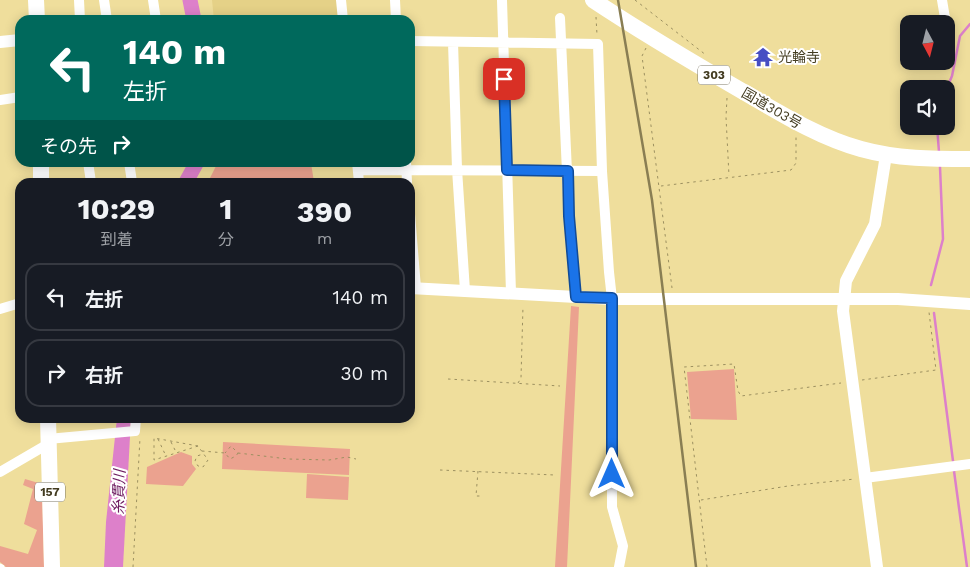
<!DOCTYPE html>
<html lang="ja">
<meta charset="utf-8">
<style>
body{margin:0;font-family:"Work Sans","Noto Sans JP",sans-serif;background:#242831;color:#f1f3f6;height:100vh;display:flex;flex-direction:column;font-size:19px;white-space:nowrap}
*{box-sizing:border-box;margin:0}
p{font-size:16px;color:#9ea1a6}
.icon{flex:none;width:28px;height:28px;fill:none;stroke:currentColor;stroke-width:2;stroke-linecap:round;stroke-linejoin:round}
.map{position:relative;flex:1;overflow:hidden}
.details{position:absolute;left:15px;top:178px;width:400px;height:245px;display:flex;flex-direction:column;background:#171b24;border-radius:15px;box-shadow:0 2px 12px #0003}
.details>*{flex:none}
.guide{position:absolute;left:15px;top:15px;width:400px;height:152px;border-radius:15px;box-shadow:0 2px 12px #0003;background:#00695c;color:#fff;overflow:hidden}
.needle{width:32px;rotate:173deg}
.controls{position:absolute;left:900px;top:15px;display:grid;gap:10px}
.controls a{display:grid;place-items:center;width:55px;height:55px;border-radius:10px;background:#171b24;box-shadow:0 2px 12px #0003;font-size:25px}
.pin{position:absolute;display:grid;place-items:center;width:42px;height:42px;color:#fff;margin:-21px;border-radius:10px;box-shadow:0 2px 8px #0006}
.me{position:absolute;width:55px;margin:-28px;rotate:0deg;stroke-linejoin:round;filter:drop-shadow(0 0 4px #0008)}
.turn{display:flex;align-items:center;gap:18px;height:105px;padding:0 25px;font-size:22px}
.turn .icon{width:65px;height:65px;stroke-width:2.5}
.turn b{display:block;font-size:35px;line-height:42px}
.then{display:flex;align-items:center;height:48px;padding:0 25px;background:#0003;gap:10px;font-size:19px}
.eta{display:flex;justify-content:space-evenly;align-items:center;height:85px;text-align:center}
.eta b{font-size:30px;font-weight:700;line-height:35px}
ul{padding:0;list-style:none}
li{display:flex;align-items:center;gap:15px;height:68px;margin:0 10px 8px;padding:0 15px;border:2px solid #363941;border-radius:15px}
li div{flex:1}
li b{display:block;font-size:19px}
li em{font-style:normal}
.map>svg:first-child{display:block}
.built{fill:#e5d187}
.green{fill:#eba28f}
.water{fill:#dd80ca}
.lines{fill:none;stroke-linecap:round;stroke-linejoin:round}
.stream{stroke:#dd80ca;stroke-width:2.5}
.river{stroke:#dd80ca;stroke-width:15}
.path{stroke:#9c9060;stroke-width:1;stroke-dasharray:2.5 4;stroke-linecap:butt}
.service{stroke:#fff;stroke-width:5}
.minor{stroke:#fff;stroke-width:10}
.tertiary{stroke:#fff;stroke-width:12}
.trunk{stroke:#fff;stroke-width:16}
.rail{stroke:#897e53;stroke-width:2.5}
.route-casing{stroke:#114b97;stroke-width:12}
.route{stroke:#1a73e8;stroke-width:9}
.labels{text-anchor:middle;stroke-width:4;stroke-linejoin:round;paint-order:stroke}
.shield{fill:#fff;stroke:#7b7664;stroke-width:1}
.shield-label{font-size:12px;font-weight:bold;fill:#433c21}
.poi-label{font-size:14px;fill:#433c21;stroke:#fff;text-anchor:start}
.street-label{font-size:14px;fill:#433c21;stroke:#fff}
.water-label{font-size:15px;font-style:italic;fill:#6e1c61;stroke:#fff}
</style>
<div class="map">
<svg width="970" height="567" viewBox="0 0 970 567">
<rect width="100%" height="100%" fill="#efde9c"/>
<!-- built -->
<path class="built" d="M212,0H339L341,20H214Z"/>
<!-- green -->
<path class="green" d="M218,162L311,163L314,182H208Z
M571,306L579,307L568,546L567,567H555Z
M734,369L737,420L691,419L687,372Z
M223,442L350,449L349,475L222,469Z
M181,452L192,456V464L196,469L183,486L146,484L147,467Z
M307,474L349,477L348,500L306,498Z
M25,479L42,484L44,567H6L0,562V546L28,554L37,530L24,524L33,489L23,485Z"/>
<!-- water -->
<path class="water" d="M117,418H131L123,567H104L106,522Z"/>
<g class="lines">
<!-- stream -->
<path class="stream" d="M946,90L952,76L960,36L970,24
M937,126L939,152
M931,285L943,239L940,167
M934,313L953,461
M954,471L967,567"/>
<!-- river -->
<path class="river" d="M190,0L194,20
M186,182L197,162"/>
<!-- path -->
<path class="path" d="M635,0L706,55
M596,17L597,35
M646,48L642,56L672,288
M727,98L726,117L729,176
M661,186L791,170L796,163V135
M448,379L560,386
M862,380L936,370L929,312
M518,383L521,378L523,306
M158,439L165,454
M171,442L176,452
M198,446L154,438V460L198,446L208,460L203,467L198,466L195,461L197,456L203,454
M202,451L225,453L230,459L236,456L238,453L231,446L225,453
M238,453L288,459L329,460L347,457L356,459
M440,470L555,475
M478,471L476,496H480
M701,500L788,486L855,479
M133,567L140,438
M707,567L684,367L734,364L738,391L741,396L841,383"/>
<!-- service -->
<path class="service" d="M0,566L2,567"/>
<!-- minor -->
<path class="minor" d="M79,0L80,20
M104,0L107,20
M153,0L156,20
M341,0L343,20
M395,0L396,20
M502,0L511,293
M942,0L946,24
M560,18L569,216L576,297
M453,42L457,169L465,291
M0,100L20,97
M88,162L91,182
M129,162L132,182
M357,162L359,182
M406,162L407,182
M358,170L602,171L598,44L410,41
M602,171L609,272L612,299V507L623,546L619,567
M410,214L416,288
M0,309L20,303
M48,439L135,431L136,418
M0,472L48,444
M865,478L970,464"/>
<!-- tertiary -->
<path class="tertiary" d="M0,42L20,40
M410,288L612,299H898L970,304
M877,567L843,311L846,281L875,224L886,155"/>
<!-- trunk -->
<path class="trunk" d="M36,0L37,20
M593,0C641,32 692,62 742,91C780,113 818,137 861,149C897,159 933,159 970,159
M41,162V182
M48,418L52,567"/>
<!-- rail -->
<path class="rail" d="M618,0L652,200L696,567"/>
</g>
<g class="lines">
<defs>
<path id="route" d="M504,79L507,170L568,171L569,216L576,297L612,298V474"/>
</defs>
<!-- route casing -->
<use href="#route" class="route-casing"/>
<!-- route -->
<use href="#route" class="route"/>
</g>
<!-- icons -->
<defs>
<symbol id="temple-bare" viewBox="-9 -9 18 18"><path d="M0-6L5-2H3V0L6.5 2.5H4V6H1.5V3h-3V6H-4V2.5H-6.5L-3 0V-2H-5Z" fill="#474ec3" stroke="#fff" stroke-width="2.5" paint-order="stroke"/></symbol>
</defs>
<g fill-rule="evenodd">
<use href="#temple-bare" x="749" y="43" width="28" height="28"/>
</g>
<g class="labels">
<!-- shield labels -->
<g class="shield">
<rect x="698" y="65.5" width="32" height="19" rx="4"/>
<rect x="35" y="482.5" width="30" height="19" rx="4"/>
</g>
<g class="shield-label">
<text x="714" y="79">303</text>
<text x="50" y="496">157</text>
</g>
<!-- poi labels -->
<g class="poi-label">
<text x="778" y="62">光輪寺</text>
</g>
<!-- street labels -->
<g class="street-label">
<text transform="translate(772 108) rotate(30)" y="5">国道303号</text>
</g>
<!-- water labels -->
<g class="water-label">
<text transform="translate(119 492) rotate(-88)" y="5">糸貫川</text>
</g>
</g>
</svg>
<div class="controls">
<a><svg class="needle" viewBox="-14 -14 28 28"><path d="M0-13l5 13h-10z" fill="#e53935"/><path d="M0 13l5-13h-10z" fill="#9ea1a6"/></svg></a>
<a><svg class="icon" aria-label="sound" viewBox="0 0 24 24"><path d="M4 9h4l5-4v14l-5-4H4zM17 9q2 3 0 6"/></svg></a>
</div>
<div class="pin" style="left:504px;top:79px;background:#d93025"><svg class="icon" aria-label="arrive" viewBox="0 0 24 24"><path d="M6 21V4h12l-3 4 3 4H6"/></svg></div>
<svg class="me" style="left:612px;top:474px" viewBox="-20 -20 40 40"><path d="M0-17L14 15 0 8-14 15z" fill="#1a73e8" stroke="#fff" stroke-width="4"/></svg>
<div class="guide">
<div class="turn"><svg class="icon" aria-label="left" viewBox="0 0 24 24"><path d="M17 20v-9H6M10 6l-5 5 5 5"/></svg><div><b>140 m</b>左折</div></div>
<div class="then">その先<svg class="icon" aria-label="right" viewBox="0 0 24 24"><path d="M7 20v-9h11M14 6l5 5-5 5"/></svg></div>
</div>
<section class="details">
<div class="eta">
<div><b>10:29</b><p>到着</p></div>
<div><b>1</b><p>分</p></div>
<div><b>390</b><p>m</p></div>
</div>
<ul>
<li><svg class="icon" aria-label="left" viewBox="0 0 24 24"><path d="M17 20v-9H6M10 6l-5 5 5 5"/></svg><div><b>左折</b></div><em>140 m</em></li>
<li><svg class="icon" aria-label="right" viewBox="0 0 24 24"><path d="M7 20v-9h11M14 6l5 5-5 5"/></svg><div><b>右折</b></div><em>30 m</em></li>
</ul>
</section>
</div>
